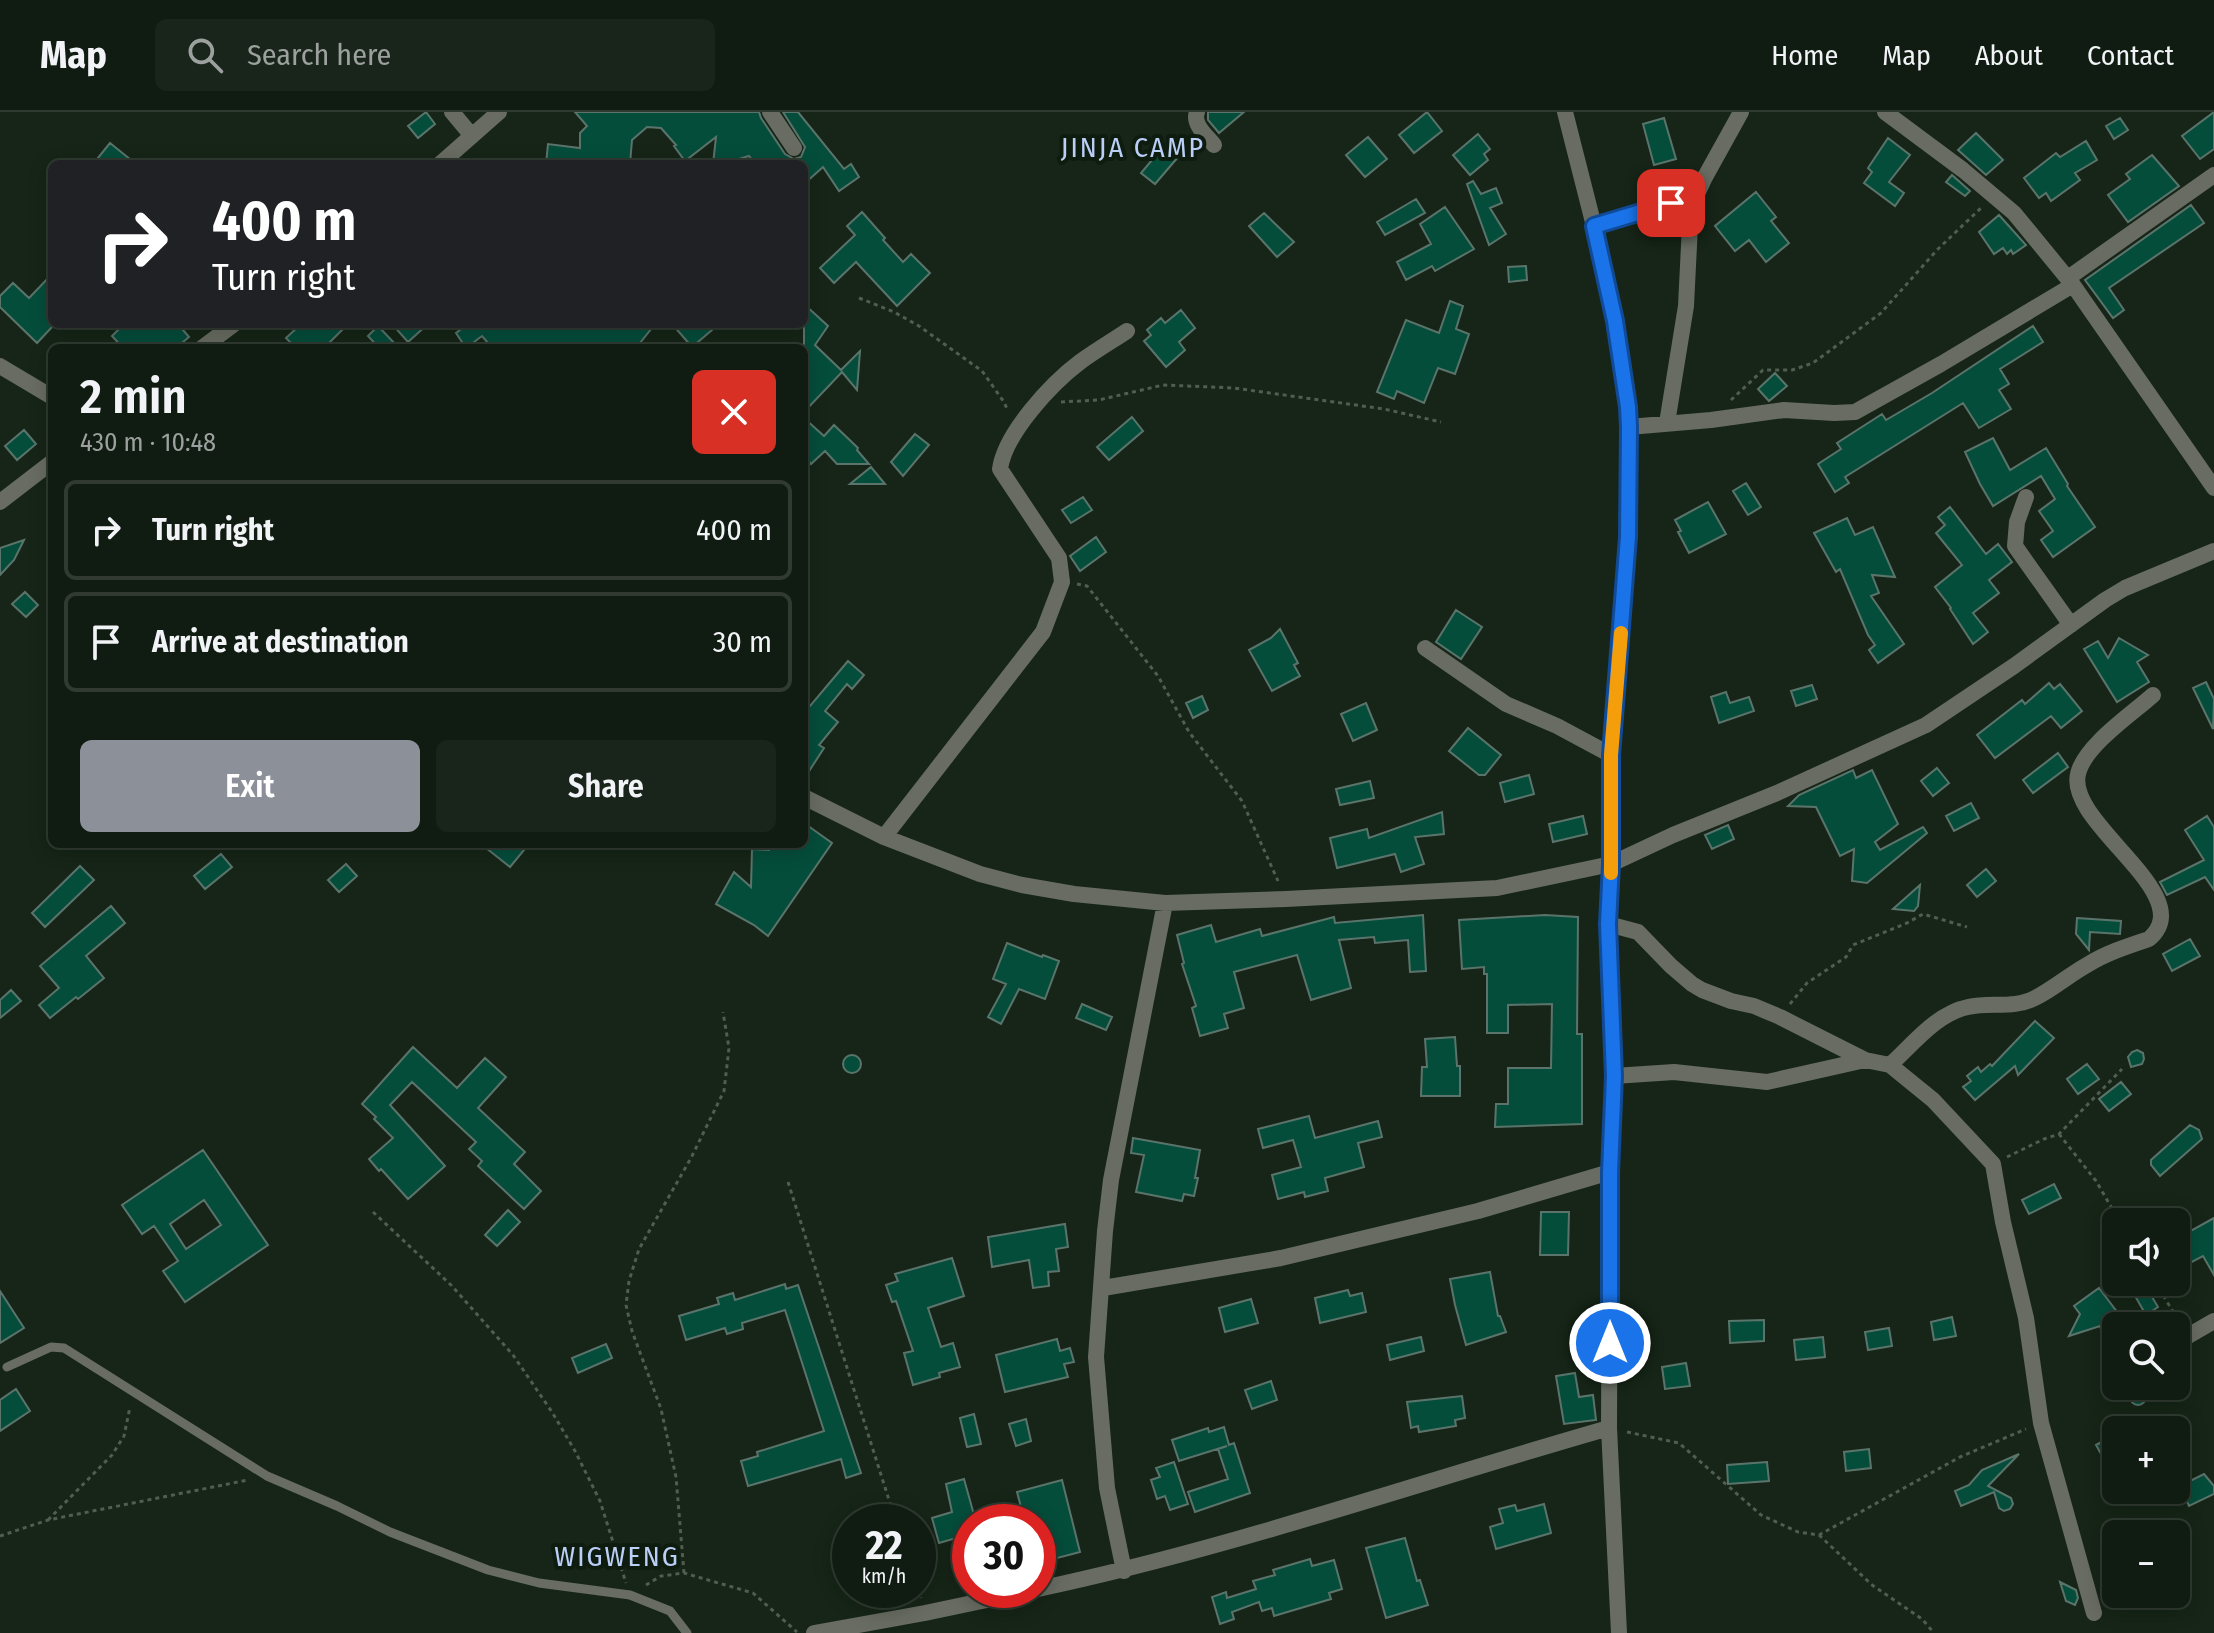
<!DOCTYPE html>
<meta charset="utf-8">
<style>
body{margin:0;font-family:"Fira Sans Condensed",sans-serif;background:#19251a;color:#f1f3f6;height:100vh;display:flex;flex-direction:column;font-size:30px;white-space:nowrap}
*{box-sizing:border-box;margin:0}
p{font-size:26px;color:#9ca19f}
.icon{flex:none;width:44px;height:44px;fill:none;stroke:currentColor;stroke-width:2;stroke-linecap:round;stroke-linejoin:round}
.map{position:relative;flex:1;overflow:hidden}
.panel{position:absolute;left:48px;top:232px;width:760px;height:504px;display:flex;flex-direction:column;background:#101c11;border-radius:12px;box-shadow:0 4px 20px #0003,0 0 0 2px #303a31}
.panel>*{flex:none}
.top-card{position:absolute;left:48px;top:48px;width:760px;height:168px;border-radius:12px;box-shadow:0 4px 20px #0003,0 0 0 2px #303a31;background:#202124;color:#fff;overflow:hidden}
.tools{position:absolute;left:2102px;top:1096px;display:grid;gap:16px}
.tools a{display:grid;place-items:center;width:88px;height:88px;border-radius:12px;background:#101c11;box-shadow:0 4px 20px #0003,0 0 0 2px #303a31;font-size:40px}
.speed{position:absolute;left:832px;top:1392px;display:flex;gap:16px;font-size:40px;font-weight:700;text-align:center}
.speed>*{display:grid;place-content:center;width:104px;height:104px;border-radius:50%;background:#101c11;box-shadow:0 4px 20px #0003,0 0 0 2px #303a31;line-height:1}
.speed small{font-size:20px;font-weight:400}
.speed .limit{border:12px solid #d22;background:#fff;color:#111}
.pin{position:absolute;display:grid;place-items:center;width:68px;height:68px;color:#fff;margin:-34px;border-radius:16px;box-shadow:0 4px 12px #0006}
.me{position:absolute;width:88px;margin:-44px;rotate:0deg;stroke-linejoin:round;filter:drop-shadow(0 0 6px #0008)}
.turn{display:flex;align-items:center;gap:28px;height:168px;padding:0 32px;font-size:36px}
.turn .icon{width:104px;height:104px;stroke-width:2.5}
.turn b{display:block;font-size:56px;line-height:68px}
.round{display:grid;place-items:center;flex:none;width:84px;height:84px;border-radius:12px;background:#19251a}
.summary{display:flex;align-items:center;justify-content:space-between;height:136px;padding:0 32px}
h1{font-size:48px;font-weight:600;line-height:60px}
.action{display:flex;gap:16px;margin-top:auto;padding:16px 32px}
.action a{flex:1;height:92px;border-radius:12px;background:#8c9099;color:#fff;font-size:32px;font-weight:600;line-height:92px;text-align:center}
.action a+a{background:#19251a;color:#f1f3f6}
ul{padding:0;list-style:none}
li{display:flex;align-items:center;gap:24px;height:100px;margin:0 16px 12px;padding:0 16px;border:4px solid #303a31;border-radius:12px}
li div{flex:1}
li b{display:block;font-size:30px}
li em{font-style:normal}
header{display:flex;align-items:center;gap:48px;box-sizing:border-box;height:112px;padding:0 40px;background:#101c11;border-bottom:2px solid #303a31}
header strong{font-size:38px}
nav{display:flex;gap:44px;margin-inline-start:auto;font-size:28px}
.search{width:560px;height:72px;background:#19251a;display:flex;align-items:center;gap:20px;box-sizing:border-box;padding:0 28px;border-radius:12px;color:#9ca19f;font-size:30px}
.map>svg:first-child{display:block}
.building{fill:#054d3b;stroke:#5b746b;stroke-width:2;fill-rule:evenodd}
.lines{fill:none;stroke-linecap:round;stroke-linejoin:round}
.path{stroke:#505d51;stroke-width:3;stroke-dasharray:4 4;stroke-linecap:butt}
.service{stroke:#686c62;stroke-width:9}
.minor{stroke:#686c62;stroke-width:16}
.route-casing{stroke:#114b97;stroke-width:20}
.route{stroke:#1a73e8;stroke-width:14}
.slow{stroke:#f59e0b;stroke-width:14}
.labels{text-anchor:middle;stroke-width:8;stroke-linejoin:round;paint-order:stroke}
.quarter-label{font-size:28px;letter-spacing:2px;fill:#bacef6;stroke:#0d1c0e}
</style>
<header>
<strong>Map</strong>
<div class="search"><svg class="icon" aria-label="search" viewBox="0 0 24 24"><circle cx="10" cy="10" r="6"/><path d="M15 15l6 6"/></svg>Search here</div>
<nav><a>Home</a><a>Map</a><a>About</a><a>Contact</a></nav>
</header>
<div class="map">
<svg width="2214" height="1521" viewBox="0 0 2214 1521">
<rect width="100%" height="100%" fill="#162517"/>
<!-- building -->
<path class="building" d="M426,0L435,12L418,26L408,14Z
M575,0H759L761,6L785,42L794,47L801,45L805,35L783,0H798L844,57L851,52L859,65L839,79L823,55L804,72V52H755L749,44L722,52H713L716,25L685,49L674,34L676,33L661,16L647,15L632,28L630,52H546L548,32L580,36V21L587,14Z
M1208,0H1244L1219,21L1208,8Z
M1427,0L1442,19L1414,41L1399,23Z
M2214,0V37L2200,47L2182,24Z
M1664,6L1676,47L1654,53L1643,12Z
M2120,6L2128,18L2114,27L2106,14Z
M1976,21L2003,48L1986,63L1958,38Z
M1478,22L1490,37L1484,42L1488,48L1470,63L1453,43Z
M1368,25L1387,47L1365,65L1346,43Z
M1888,26L1910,43L1889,70L1904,81L1895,94L1864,71L1872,60L1868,56Z
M2086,29L2097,48L2075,61L2080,68L2051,89L2046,81L2039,86L2024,66L2056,41L2060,45Z
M110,31L136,52H93Z
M1162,36L1179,44L1155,72L1141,61Z
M2152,43L2179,74L2128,110L2108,83L2130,67L2126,62Z
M1952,63L1970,79L1965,84L1946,70Z
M1473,69L1481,82L1496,76L1502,91L1490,96L1506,122L1489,133L1467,72Z
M1756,80L1776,105L1771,109L1789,131L1766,150L1749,128L1735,139L1715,114Z
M1416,87L1425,101L1385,123L1377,110Z
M2191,93L2204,111L2109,176L2124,198L2113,206L2085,168Z
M1445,95L1474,137L1435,159L1432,154L1406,168L1397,150L1431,132L1420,112Z
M862,100L885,126L883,128L903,150L911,142L930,161L897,194L856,150L834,171L820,156L855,123L847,114Z
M1264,101L1294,130L1277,145L1249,114Z
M1999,103L2026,133L2013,142L2011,138L2007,142L2003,136L1994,142L1979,120Z
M1526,154L1527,168L1509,170L1508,155Z
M52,162V215L37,231L0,195V184L13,171L29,186Z
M1450,189L1463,194L1456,217L1469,222L1455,262L1438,256L1424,291L1397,279L1394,287L1377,280L1406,208L1439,221Z
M804,192L828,214L815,233L841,258L860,239L857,278L842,260L804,300Z
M1181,198L1195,216L1179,230L1185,238L1166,255L1144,229L1151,223L1147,218L1161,206L1165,211Z
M124,212H178L189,225L176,236H123L112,224Z
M301,212H348L324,236H296L286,226Z
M392,212H428L408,230Z
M468,212H655L636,236H546L488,231L482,224L466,236L456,221Z
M672,212H719L692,235Z
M378,214L399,236H379L368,224Z
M2033,214L2043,230L2000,257L2009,272L1999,278L2011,297L1979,316L1963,291L1845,365L1849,371L1835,380L1818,352L1841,337L1837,331L1882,302L1886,308L1932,281Z
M1775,261L1787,274L1769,289L1758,277Z
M1132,305L1143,319L1109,348L1097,335Z
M804,306L824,324L834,313L858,336L857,338L869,352H837L825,339L811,352L804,344Z
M24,318L36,332L17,348L5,334Z
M915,322L929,333L903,364L891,350Z
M1993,326L2010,358L2046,336L2068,372L2067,374L2095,415L2053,445L2041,428L2053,419L2039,399L2055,387L2041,364L1993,394L1980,372L1965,340Z
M871,355L885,372H850Z
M1746,371L1761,395L1748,403L1733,379Z
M1083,385L1092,398L1071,411L1062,398Z
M1708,390L1726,422L1689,441L1678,420L1681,419L1675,408Z
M1950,395L1986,442L1998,432L2012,450L1989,468L1999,481L1973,501L1988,520L1973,532L1950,497L1951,496L1935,475L1962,453L1936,421L1945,413L1938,405Z
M1847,406L1855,423L1873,415L1895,465L1872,463L1879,481L1871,484L1904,532L1878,551L1869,538L1875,533L1868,523L1840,457L1836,460L1814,421Z
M1096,425L1106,440L1080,459L1070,444Z
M24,428L14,448L0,463V436Z
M25,480L38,493L26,505L12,492Z
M1456,498L1482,515L1461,547L1436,530Z
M1280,517L1298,551L1294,553L1300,564L1272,579L1249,538L1271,526Z
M2119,526L2148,543L2137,550L2149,570L2117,590L2084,537L2098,529L2108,546Z
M848,549L864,563L852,577L847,572L825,599L838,610L819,633L824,636L804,667V601Z
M2206,570L2214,587L2213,617L2193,576Z
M2049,571L2054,577L2060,572L2082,599L2061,616L2051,604L1995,646L1977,623L2022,588L2025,592Z
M1812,573L1817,587L1796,594L1791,579Z
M1726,580L1730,591L1749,585L1754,599L1719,611L1711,585Z
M1202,584L1208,598L1193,606L1186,591Z
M1366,591L1377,618L1353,629L1341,602Z
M1468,616L1501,643L1485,663H1479L1449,639Z
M2058,641L2068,655L2033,681L2023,668Z
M1937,656L1949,671L1933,684L1921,669Z
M1853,658L1856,666L1872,658L1898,712L1875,730L1880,738L1923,715L1927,721L1867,771L1852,769L1854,737L1840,744L1816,695L1788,694L1799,683Z
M1529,663L1534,682L1505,690L1500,671Z
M1370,669L1374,686L1340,693L1336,677Z
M1971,691L1979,706L1954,719L1946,704Z
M1442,700L1444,722L1415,725L1424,752L1401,760L1395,742L1337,756L1330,726L1367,717L1369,726Z
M1583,704L1587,722L1553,730L1549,712Z
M2207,704L2214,715V778L2205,765L2167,783L2160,770L2204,748L2185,718Z
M804,711L832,731L768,824L754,813L716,792L734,760L751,775L752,737L769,738L773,732H804Z
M1728,713L1734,727L1712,737L1705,723Z
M481,732H529L510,755Z
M221,742L232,755L205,777L194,764Z
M346,752L357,764L339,780L328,768Z
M80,754L94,768L45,815L32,801Z
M1986,757L1996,769L1977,785L1967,773Z
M1920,773L1918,794L1914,799L1893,797Z
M111,794L125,811L86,844L104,866L78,887L76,885L50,906L39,893L59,876L40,854Z
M1423,803L1426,859L1410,860L1408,828L1375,831L1374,825L1339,828L1351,876L1311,888L1297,843L1234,860L1244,896L1224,902L1228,916L1200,924L1192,896L1196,894L1182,852L1184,851L1177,823L1211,813L1216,830L1260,817L1262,824L1334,805L1335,811Z
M1545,803L1578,805L1577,922H1582V1012L1495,1015L1496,992H1508V956H1551L1552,892L1508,893V921H1487V862H1484V855L1462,857L1459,808Z
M2077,806L2121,809L2120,822L2090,820L2089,838L2076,822Z
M2190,827L2200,844L2172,859L2163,842Z
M1007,831L1042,845L1043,843L1059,849L1045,887L1019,877L1001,912L988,905L1006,872L993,867Z
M11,878L21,889L0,906V888Z
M1082,892L1112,905L1106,918L1076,906Z
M2035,909L2054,926L2018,963L2015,954L1975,988L1963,975L1971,969L1967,964L1978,955L1981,960L1990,952L1992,954Z
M1455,925L1457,954H1460V984H1421L1422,955H1427L1425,927Z
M413,935L457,976L485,946L506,965L478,996L525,1040L514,1052L541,1079L524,1097L478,1054L482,1049L469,1037L476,1030L412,970L390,993L445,1054L408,1087L381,1057L379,1059L369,1047L393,1026L374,1007L376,1005L362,992Z
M2137,938L2143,941L2144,947L2142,952L2131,955L2128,945L2132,940Z
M843 952a9 9 0 1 1 18 0a9 9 0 1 1-18 0Z
M2087,952L2099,967L2078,982L2067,967Z
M2121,970L2131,982L2109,999L2099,987Z
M1309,1004L1315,1026L1378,1009L1382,1025L1358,1031L1364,1055L1325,1066L1328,1079L1305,1085L1304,1080L1278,1087L1272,1063L1301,1055L1293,1028L1263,1036L1258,1017Z
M2190,1013L2199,1018L2202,1027L2160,1064L2151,1053V1048Z
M1133,1026L1200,1038L1195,1066H1198L1194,1084L1184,1082L1182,1089L1136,1080L1144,1043L1131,1041Z
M203,1038L268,1133L185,1190L163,1159L178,1149L154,1114L142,1122L122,1093ZM204,1088L221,1113L186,1137L170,1112Z
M2054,1072L2061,1086L2029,1102L2022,1088Z
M508,1098L520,1110L497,1134L485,1123Z
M1541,1100H1569L1568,1143H1540Z
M2214,1106V1163L2203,1144L2188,1152L2176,1130V1127Z
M1065,1112L1068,1135L1056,1137L1059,1159L1048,1160L1049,1174L1033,1176L1029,1148L992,1155L988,1125Z
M952,1146L964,1184L928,1196L941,1235L953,1231L960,1255L939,1261L940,1265L913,1273L904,1241L913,1239L896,1189L892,1190L886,1173L898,1169L895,1162Z
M1490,1160L1498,1204H1500L1506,1220L1466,1233L1455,1193L1450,1167Z
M2127,1170H2143L2158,1195L2146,1203Z
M785,1172L786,1177L798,1173L861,1361L846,1366L841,1347L748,1374L741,1349L758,1344L757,1340L824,1319L785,1198L742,1211L743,1217L727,1222L725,1216L686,1228L679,1204L719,1192L717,1186L733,1181L735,1188Z
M2099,1176L2127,1213L2116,1214V1219L2107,1237L2100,1214L2069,1224L2080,1202L2074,1194Z
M1348,1178L1350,1184L1362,1181L1366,1200L1320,1211L1315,1186Z
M0,1179L24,1216L0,1231Z
M1251,1187L1258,1211L1225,1220L1219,1196Z
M1952,1205L1956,1224L1934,1228L1931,1210Z
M1764,1208V1229L1730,1231L1729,1209Z
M1889,1216L1892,1234L1868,1238L1865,1220Z
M1421,1225L1424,1239L1390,1248L1387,1233Z
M1823,1225L1825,1245L1796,1248L1794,1228Z
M1057,1227L1060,1239L1070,1236L1074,1250L1064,1252L1068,1265L1005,1280L996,1243Z
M606,1232L612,1246L578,1261L572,1246Z
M1686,1251L1690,1274L1665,1277L1662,1255Z
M1575,1261L1579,1285L1593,1283L1596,1308L1564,1312L1556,1264Z
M1271,1269L1277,1288L1252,1297L1245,1278Z
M16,1277L30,1299L0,1319V1288Z
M2130 1285a8 8 0 1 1 16 0a8 8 0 1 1-16 0Z
M1462,1284L1465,1306L1455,1308L1456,1314L1419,1320L1418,1314L1411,1316L1407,1290Z
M974,1302L981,1332L967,1335L960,1306Z
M1026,1307L1031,1329L1016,1334L1009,1312Z
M1224,1315L1229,1333L1234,1331L1250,1381L1195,1400L1188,1380L1228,1367L1218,1337L1227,1334L1179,1349L1172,1328L1208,1316L1209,1320Z
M2116,1322V1369L2096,1333Z
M1869,1337L1871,1356L1846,1359L1844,1340Z
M2019,1342L1988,1374L2011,1386L2013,1392L2010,1397L2004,1399L1999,1396L1994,1380L1961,1394L1955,1379L1969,1373L1982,1358Z
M1174,1350L1188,1392L1170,1398L1165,1384L1157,1387L1151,1368L1160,1365L1156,1356Z
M1767,1350L1769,1369L1728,1372L1727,1353Z
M2204,1362L2214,1374V1382L2189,1394L2180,1374Z
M964,1367L976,1410H970V1422L939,1431L932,1406L952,1400L946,1372Z
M1062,1368L1080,1440L1038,1451V1410H1025L1017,1380Z
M1544,1392L1551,1421L1496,1437L1490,1415L1503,1411L1499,1397L1515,1393L1517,1399Z
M1405,1426L1417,1469L1420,1468L1428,1493L1386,1506L1366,1436Z
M1310,1447L1312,1454L1334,1448L1342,1477L1329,1481L1331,1487L1274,1504L1272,1496L1262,1499L1259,1490L1232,1500L1234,1507L1220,1512L1212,1485L1226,1480L1227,1486L1256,1477L1253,1469L1275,1463L1273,1458Z
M2060,1470L2076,1478L2078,1486L2075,1493L2066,1489Z"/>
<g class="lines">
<!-- path -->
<path class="path" d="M859,186L894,200L919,214L982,259L1004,290L1008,299
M1731,288L1763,258H1792L1813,251L1881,201L1937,138L1981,96
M1061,290L1099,288L1163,273L1234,276L1384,297L1441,310
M1077,472L1087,474L1158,564L1189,620L1242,689L1278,769
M1790,892L1807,871L1846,845L1853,833L1907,811L1923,802L1967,815
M2059,1022L2096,1069L2120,1110
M2007,1045L2044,1027L2059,1022L2122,957
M788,1070L896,1410
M373,1100L451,1173L513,1243L552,1300L575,1339L600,1389L626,1471
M2155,1170L2180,1211
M1627,1320L1679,1331L1761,1403L1798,1420L1819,1423L1960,1345L2026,1317
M48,1408L112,1343L124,1324L130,1295
M1819,1423L1872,1473L1922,1507L1934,1521
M0,1424L48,1408L248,1368
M684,1461L676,1365L661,1297L632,1219L626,1193L629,1169L639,1137L691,1046L724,979L729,936L723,900
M646,1473L661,1464L684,1461L753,1481L797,1520
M918,1478L921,1486"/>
<!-- service -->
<path class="service" d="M7,1255L51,1235L64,1236L267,1364L337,1394L390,1420L488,1458L539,1471L630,1483L670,1499L687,1521"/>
<!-- minor -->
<path class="minor" d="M452,0L472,24
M770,0L794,36
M1197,0C1192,12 1207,24 1214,33
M1565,0L1594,114L1615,209L1628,295V425L1611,643V752L1608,812L1614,964L1610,1060L1609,1316L1619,1521
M1885,0L1963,58L2014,101L2073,173L2214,376
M440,52L499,0
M1594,114L1696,84
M2068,166L2214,63
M202,236L234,212
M0,254L52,285
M1667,311L1686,194L1690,113L1696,84L1705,65L1741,0
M1629,315L1711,308L1784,298L1834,301L1855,300L1941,252L2073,173
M2026,385L2017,410L2015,434L2071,513
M0,390L52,350
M1425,536L1506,592L1557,614L1611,643
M804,685L884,725L980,762L1022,773L1074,782L1165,791L1286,787L1497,776L1611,752L1673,723L1777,681L1926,613L2014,554L2105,488L2125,476L2214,439
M884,725L1043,520L1062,470L1059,446L1000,357C1005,321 1052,271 1080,250C1095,239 1112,229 1127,219
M1608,812L1638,820L1671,854L1692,872L1702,878L1731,889L1754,894L1780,905L1865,948L1890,953L1933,988L1993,1052L2003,1110L2026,1206L2041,1311L2094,1501
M1890,953C1913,932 1937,901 1968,895C1990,890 2014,897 2035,886C2053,877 2069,863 2087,853C2106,841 2128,834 2149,827C2201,783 2066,712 2078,662C2084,634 2132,602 2153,583
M1614,964L1674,960L1767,970L1865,948
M1103,1176L1281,1146L1478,1099L1610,1060
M2188,1224L2214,1209
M1124,1459L1107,1376L1096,1245L1105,1119L1111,1068L1165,791
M1038,1477C1232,1436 1419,1370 1609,1316
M814,1521L925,1501L1034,1478"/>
</g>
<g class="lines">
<defs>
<path id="route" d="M1610,1231V1060L1614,964L1608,812L1611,752V643L1628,425L1629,315L1628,295L1615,209L1594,114L1671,91"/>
</defs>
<!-- route casing -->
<use href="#route" class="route-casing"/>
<!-- route -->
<use href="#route" class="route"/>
<!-- slow -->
<path class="slow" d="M1611,761V643L1621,521"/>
</g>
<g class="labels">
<!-- quarter labels -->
<g class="quarter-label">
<text x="1133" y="45">JINJA CAMP</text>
<text x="617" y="1454">WIGWENG</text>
</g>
</g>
</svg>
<div class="tools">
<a><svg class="icon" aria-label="sound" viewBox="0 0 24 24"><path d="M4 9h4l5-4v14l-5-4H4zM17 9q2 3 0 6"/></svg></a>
<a><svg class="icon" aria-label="search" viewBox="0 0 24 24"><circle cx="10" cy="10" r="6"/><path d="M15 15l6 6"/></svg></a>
<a>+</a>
<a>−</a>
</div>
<div class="speed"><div>22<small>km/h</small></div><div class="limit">30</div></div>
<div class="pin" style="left:1671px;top:91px;background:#d93025"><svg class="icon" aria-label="arrive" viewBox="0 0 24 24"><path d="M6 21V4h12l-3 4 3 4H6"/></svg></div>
<svg class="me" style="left:1610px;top:1231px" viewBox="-20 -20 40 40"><circle r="17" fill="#1a73e8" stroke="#fff" stroke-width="3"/><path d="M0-11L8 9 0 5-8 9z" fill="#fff"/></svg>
<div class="top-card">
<div class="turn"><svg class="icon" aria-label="right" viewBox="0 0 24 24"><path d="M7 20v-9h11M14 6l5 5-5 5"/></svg><div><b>400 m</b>Turn right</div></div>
</div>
<section class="panel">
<div class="summary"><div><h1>2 min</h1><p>430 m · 10:48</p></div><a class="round" style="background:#d93025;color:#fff"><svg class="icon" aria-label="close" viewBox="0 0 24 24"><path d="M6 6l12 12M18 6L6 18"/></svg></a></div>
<ul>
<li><svg class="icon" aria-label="right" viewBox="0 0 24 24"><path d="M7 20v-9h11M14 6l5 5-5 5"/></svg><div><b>Turn right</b></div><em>400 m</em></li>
<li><svg class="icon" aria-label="arrive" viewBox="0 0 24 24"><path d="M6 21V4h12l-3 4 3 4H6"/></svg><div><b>Arrive at destination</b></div><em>30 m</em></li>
</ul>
<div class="action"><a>Exit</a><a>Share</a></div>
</section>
</div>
